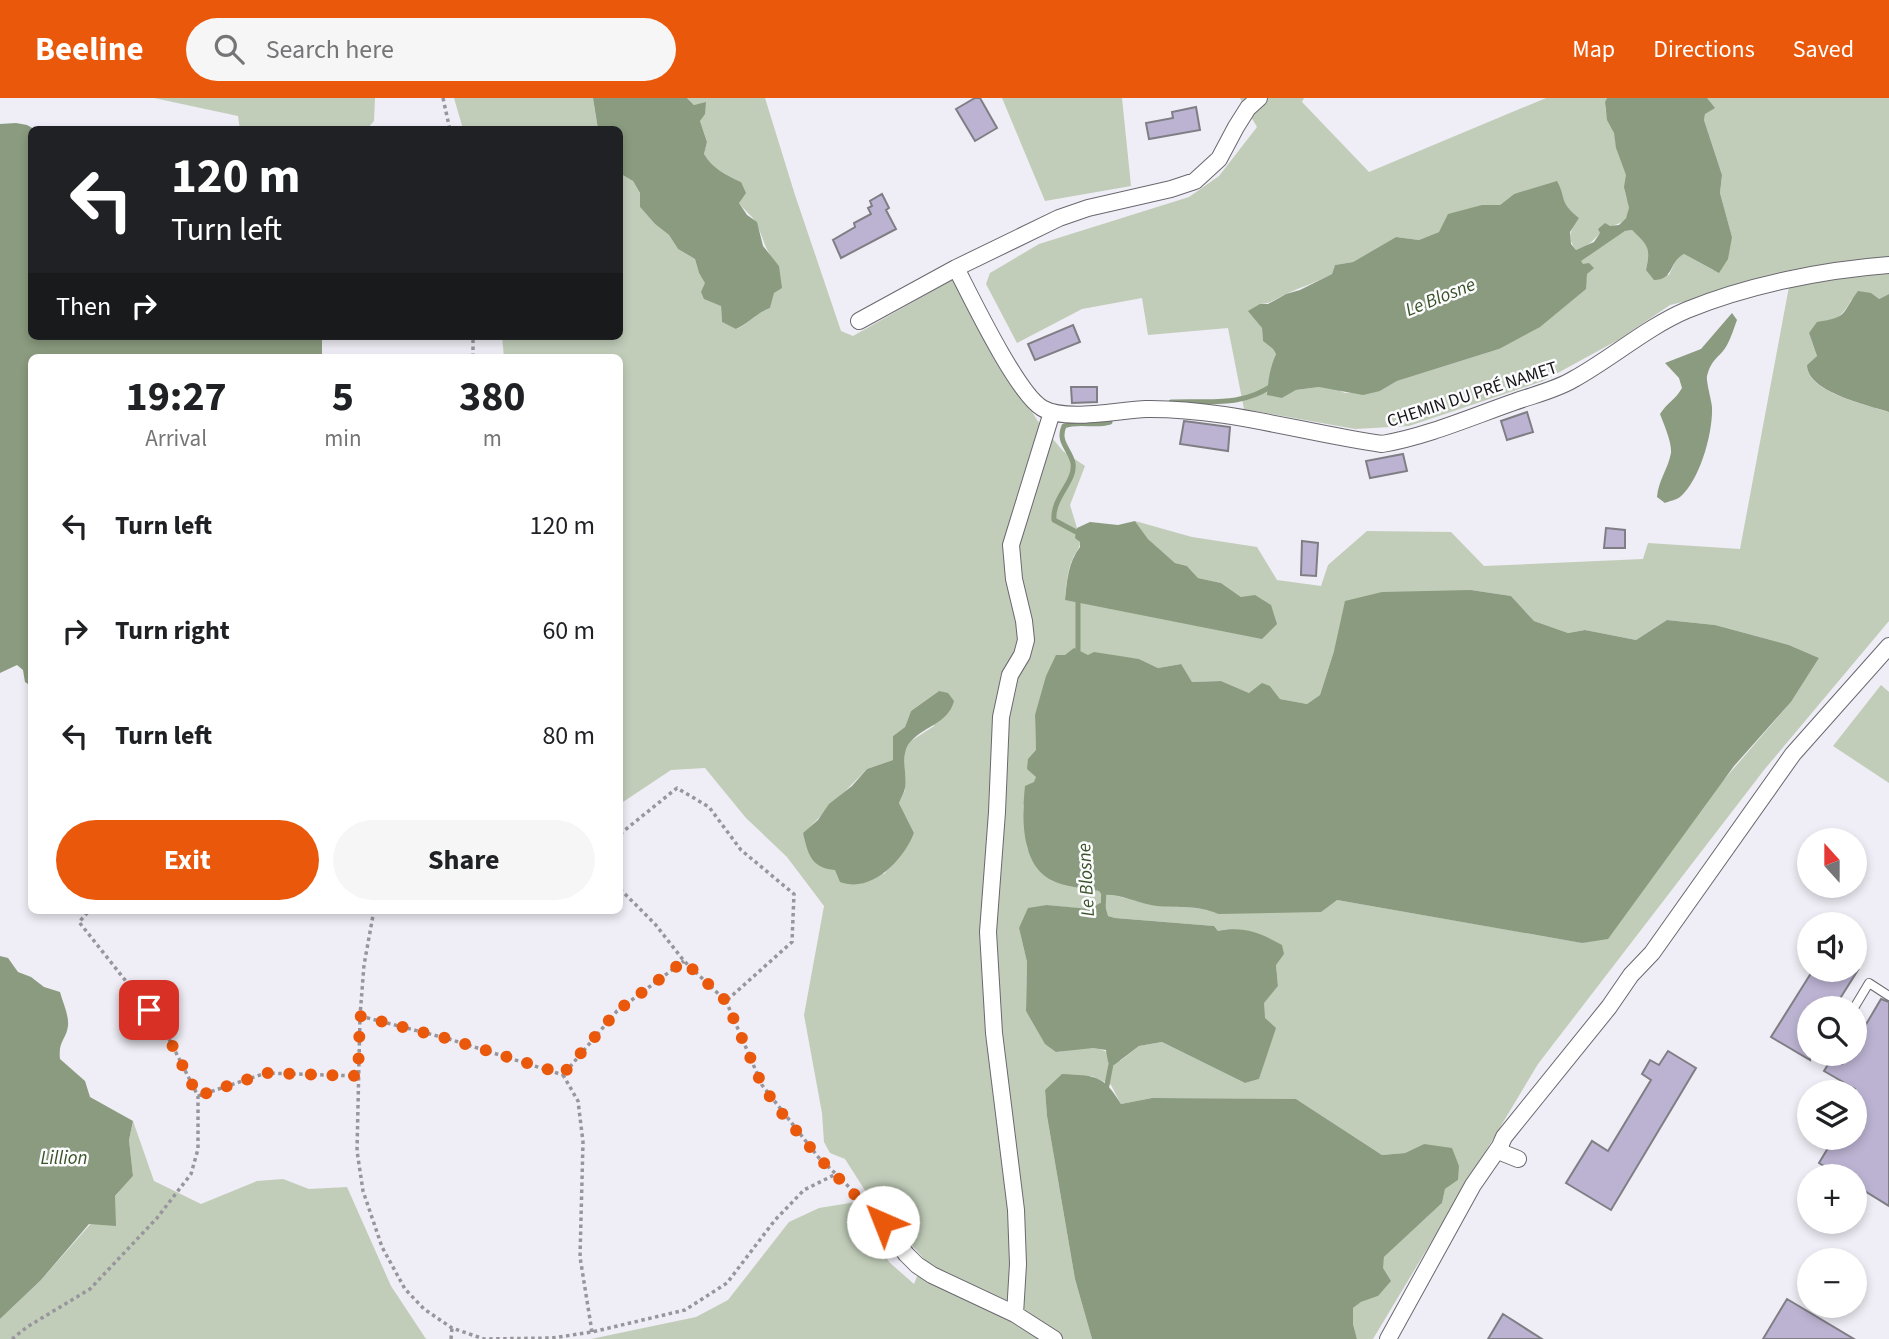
<!DOCTYPE html>
<meta charset="utf-8">
<style>
body{margin:0;font-family:"Source Sans 3",sans-serif;background:#f6f6f6;color:#202124;height:100vh;display:flex;flex-direction:column;font-size:26px;white-space:nowrap}
*{box-sizing:border-box;margin:0}
p{font-size:23px;color:#757577}
.icon{flex:none;width:38px;height:38px;fill:none;stroke:currentColor;stroke-width:2;stroke-linecap:round;stroke-linejoin:round}
.map{position:relative;flex:1;overflow:hidden}
.sheet{position:absolute;left:28px;top:256px;width:595px;height:560px;display:flex;flex-direction:column;background:#fff;border-radius:10px;box-shadow:0 4px 10px #0003}
.sheet>*{flex:none}
.guide{position:absolute;left:28px;top:28px;width:595px;height:214px;border-radius:10px;box-shadow:0 4px 10px #0003;background:#202124;color:#fff;overflow:hidden}
.needle{width:46px;rotate:339deg}
.controls{position:absolute;left:1797px;top:730px;display:grid;gap:14px}
.controls a{display:grid;place-items:center;width:70px;height:70px;border-radius:50%;background:#fff;box-shadow:0 4px 10px #0003;font-size:35px}
.pin{position:absolute;display:grid;place-items:center;width:60px;height:60px;color:#fff;margin:-30px;border-radius:14px;box-shadow:0 4px 10px #0006}
.me{position:absolute;width:77px;margin:-38px;rotate:316deg;stroke-linejoin:round;filter:drop-shadow(0 0 5px #0008)}
.turn{display:flex;align-items:center;gap:24px;height:147px;padding:0 28px;font-size:32px}
.turn .icon{width:91px;height:91px;stroke-width:2.5}
.turn b{display:block;font-size:49px;line-height:60px}
.then{display:flex;align-items:center;height:66px;padding:0 28px;background:#0003;gap:14px;font-size:26px}
.eta{display:flex;justify-content:space-evenly;align-items:center;height:119px;text-align:center}
.eta b{font-size:42px;font-weight:700;line-height:49px}
.button{display:flex;gap:14px;margin-top:auto;padding:14px 28px}
.button a{flex:1;height:80px;border-radius:42px;background:#ea580c;color:#fff;font-size:28px;font-weight:700;line-height:80px;text-align:center}
.button a+a{background:#f6f6f6;color:#202124}
ul{padding:0;list-style:none}
li{display:flex;align-items:center;gap:21px;height:105px;padding:0 28px}
li div{flex:1}
li b{display:block;font-size:26px}
li em{font-style:normal}
header{display:flex;align-items:center;gap:42px;box-sizing:border-box;height:98px;padding:0 35px;background:#ea580c;color:#fff}
header strong{font-size:33px}
nav{display:flex;gap:38px;margin-inline-start:auto;font-size:24px}
.search{width:490px;height:63px;background:#f6f6f6;display:flex;align-items:center;gap:18px;box-sizing:border-box;padding:0 24px;border-radius:38px;color:#757577;font-size:26px}
.map>svg:first-child{display:block}
.green{fill:#c1cdb9;fill-rule:evenodd}
.water{fill:#8a9b7f}
.lines{fill:none;stroke-linecap:round;stroke-linejoin:round}
.stream{stroke:#8a9b7f;stroke-width:5}
.building{fill:#bcb3d2;stroke:#807e85;stroke-width:2}
.service-casing{stroke:#6a686f;stroke-width:10}
.minor-casing{stroke:#6a686f;stroke-width:18}
.path{stroke:#98969c;stroke-width:3.5;stroke-dasharray:3.5 3.5;stroke-linecap:butt}
.service{stroke:#fff;stroke-width:8}
.minor{stroke:#fff;stroke-width:16}
.route{stroke:#ea580c;stroke-width:12;stroke-dasharray:0 21.6}
.labels{text-anchor:middle;stroke-width:5;stroke-linejoin:round;paint-order:stroke}
.street-label{font-size:18px;fill:#141416;stroke:#fcfbfe}
.water-label{font-size:19px;font-style:italic;fill:#395226;stroke:#fcfbfe}
</style>
<header>
<strong>Beeline</strong>
<div class="search"><svg class="icon" aria-label="search" viewBox="0 0 24 24"><circle cx="10" cy="10" r="6"/><path d="M15 15l6 6"/></svg>Search here</div>
<nav><a>Map</a><a>Directions</a><a>Saved</a></nav>
</header>
<div class="map">
<svg width="1889" height="1241" viewBox="0 0 1889 1241">
<rect width="100%" height="100%" fill="#efedf5"/>
<!-- green -->
<path class="green" d="M154,0H375L374,23L367,31L240,32L238,18Z
M454,0H593L598,31H463Z
M687,0H765L795,97L841,233L853,238L952,182L1037,322L1063,353L1085,368L1070,407L1077,430L1076,440L1080,444C1080,451 1076,453 1073,460C1067,473 1066,488 1065,502L1241,499L1221,485L1198,480L1187,468L1175,465L1148,441L1135,423L1192,439L1257,449L1277,482L1321,488L1328,467L1367,433L1451,434L1484,468L1643,461L1648,445L1740,451L1791,178L1670,207L1618,242L1543,283L1409,328L1355,331L1244,311L1228,230L1148,237L1142,200L1082,211L1017,245L986,186L990,175L1039,146L1189,99L1219,78L1257,29L1240,0H1304L1302,4L1369,74L1546,0H1607C1602,13 1610,23 1614,35C1616,40 1615,46 1617,51C1619,60 1624,68 1626,76C1628,82 1624,86 1625,92C1626,101 1632,109 1627,118C1622,127 1614,126 1606,131C1592,140 1595,146 1576,152C1566,140 1571,131 1579,120C1568,111 1560,103 1560,89L1514,96L1500,107H1482L1439,134L1419,142L1396,139L1353,164L1335,167L1332,176C1317,184 1301,189 1286,196C1276,200 1271,206 1260,206L1257,221L1262,230L1263,243L1273,251L1276,256C1270,270 1271,276 1267,290L1282,300L1296,292L1319,289L1334,290L1345,295L1380,293L1397,283L1499,251L1586,182L1587,176L1580,163L1625,133L1632,132C1648,147 1651,149 1646,172L1669,177L1678,158L1684,156L1713,172L1732,139L1720,95L1722,77L1704,22L1707,0H1889V196L1879,201L1851,202C1842,221 1828,226 1809,235L1817,258L1807,267C1806,294 1868,307 1889,314V523L1764,672L1538,966L1373,1241H1357L1353,1226V1210L1361,1204L1378,1198L1384,1159L1442,1105L1445,1091L1458,1082L1424,1046L1405,1055L1382,1057L1296,1001L1152,1000L1121,1006L1111,987L1092,978L1045,992L1047,1018L1075,1181L1092,1241H591L696,1219L728,1202L789,1124L819,1110L856,1104L889,1164L914,1186L924,1161L866,1094L845,1061L830,1055L824,1044L822,1015L804,917L824,808L787,759L746,720L705,670L671,672L620,706V259H504L502,238H620V58L623,76L633,83L640,95V109L655,126L669,137L678,151L695,161L699,175L721,208L722,224L737,231C749,225 757,215 770,210L779,168C765,155 765,143 757,127C754,119 744,112 739,105L741,84C726,77 713,71 704,56L707,44L700,23L706,5L694,7ZM1471,492L1511,498L1534,523L1568,535L1585,532L1636,542L1667,522L1715,527L1789,547L1819,560L1791,604L1583,845L1337,802L1218,816L1208,811L1153,807L1109,796L1102,797L1099,793L1051,782L1027,750L1023,708L1037,679L1035,617L1079,552L1082,556L1088,557L1139,561L1158,570L1180,566L1192,584L1221,583L1249,595L1270,588L1280,601L1307,606L1320,597L1334,553ZM939,593L934,628L911,643L905,651V692L899,705L914,735C907,752 895,762 884,776L803,736L867,671L893,662V638L905,629L911,613ZM1047,807L1105,813L1108,818L1115,820L1214,828L1218,833L1276,867L1278,888L1264,904L1263,968L1259,981L1245,985L1162,944L1139,948L1120,963C1096,943 1085,951 1057,954L1026,913L1027,864L1019,830Z
M1002,0H1122L1131,88L1045,103Z
M1881,587L1889,594V685L1833,648Z
M133,1023L154,1083L201,1106L257,1083L283,1081L309,1091L347,1089L391,1188L426,1241H0V1221L41,1182L133,1078L129,1042Z"/>
<!-- water -->
<path class="water" d="M593,0H687L694,7L706,4L705,16L700,23L707,44L704,56C713,71 726,77 741,84L746,95L739,105L747,117L757,124L763,148L779,168L782,190L774,195L770,210C757,215 749,225 736,231L722,224L721,208L704,201L701,194L705,185L699,175L695,161L678,151L669,137L655,126L640,109V95L633,83L623,77L620,58V32L598,31Z
M1607,0H1707L1715,10L1705,16L1704,22L1722,77L1720,95L1732,139L1728,161L1719,175L1684,156C1669,163 1674,182 1654,182L1646,172C1651,149 1648,148 1632,132L1625,133L1581,163L1583,166L1589,165L1594,170L1587,176L1586,191L1540,229L1499,251L1397,283L1380,293L1363,297L1319,289L1296,292L1282,300L1267,297C1268,283 1270,269 1276,256L1273,251L1263,243L1262,230L1248,213L1260,206H1268L1286,196L1300,192L1332,176L1335,167L1353,164L1396,139L1419,142L1439,134L1448,116L1482,107H1500L1514,96L1557,83C1567,101 1558,103 1579,120L1570,134L1571,146L1576,152L1594,144L1600,135L1598,131L1605,125L1610,128L1619,127L1626,120L1629,110L1624,89L1626,77L1616,50L1614,35L1607,22L1605,4Z
M16,25L27,27L34,31L32,32V238H322V259H32L31,588L25,584L23,572L17,567L0,575V26Z
M1858,193L1871,195L1879,201L1889,196V314C1868,307 1807,294 1807,267L1817,258L1809,235L1817,224C1849,219 1841,216 1858,193Z
M1732,215L1737,222C1734,230 1731,240 1727,247C1720,260 1712,259 1707,278C1706,284 1711,300 1712,309C1713,335 1700,382 1680,399C1676,402 1669,403 1665,405L1657,399C1658,383 1668,371 1671,355C1672,344 1664,327 1660,316C1667,305 1676,301 1682,290L1679,280L1665,265L1701,251Z
M1135,423L1148,441L1175,465L1187,468L1198,480L1221,485L1241,499L1255,497L1271,507L1277,526L1262,541L1065,502C1067,482 1068,465 1080,449V444L1075,440L1077,430L1090,424L1118,427Z
M1471,492L1511,498L1534,523L1568,535L1585,532L1636,542L1667,522L1715,527L1789,547L1819,560L1791,604L1734,668L1608,841L1582,845L1337,802L1321,814L1218,816C1198,806 1173,811 1151,807C1135,804 1118,795 1102,797L1099,793C1084,790 1064,789 1051,782C1020,766 1022,717 1025,688L1034,684L1036,679L1027,671L1028,661L1036,652L1035,617L1046,578L1056,557H1065L1074,550L1088,557L1094,554L1139,561L1158,570L1181,566L1192,584L1221,583L1249,595L1262,585L1270,588L1280,601L1307,606L1320,597L1334,553L1345,503L1382,494Z
M939,593L948,595L954,603C948,627 921,628 908,647C901,657 907,677 905,690C904,695 901,700 899,705L914,735C904,761 872,796 840,784L835,772C811,770 808,756 803,735L818,722L829,706L852,688L867,671L893,662V638L905,629L911,613Z
M1100,805L1105,808L1108,818L1115,820L1214,828L1218,833C1244,828 1260,835 1282,847L1284,856L1276,867L1278,888L1264,905L1265,920L1276,930L1259,981L1245,985L1162,944L1139,948L1114,967L1108,964L1106,952L1093,950L1056,954L1045,946L1026,913L1027,864L1019,830L1028,810L1047,807L1090,811Z
M0,858L8,860L18,874L31,879L44,889L60,894C63,905 69,917 68,928C66,942 58,943 60,961L85,983L90,999L133,1023L129,1042L133,1078L115,1098L116,1128L89,1126L41,1182L0,1221Z
M1062,976C1095,978 1103,976 1121,1006L1152,1000L1296,1001L1382,1057L1405,1055L1424,1046L1452,1050L1459,1068L1458,1082L1445,1091L1442,1105L1384,1159L1383,1170L1391,1183L1378,1198L1361,1204L1353,1210V1226L1357,1241H1092L1075,1181L1047,1018L1045,992Z"/>
<g class="lines">
<!-- stream -->
<path class="stream" d="M1171,304C1209,302 1239,310 1273,287
M1080,436L1054,422C1052,399 1076,384 1073,365C1070,351 1057,344 1064,328C1080,322 1094,329 1110,324
M1078,558V498
M1103,812L1104,790
M1106,992L1112,961"/>
</g>
<!-- building -->
<path class="building" d="M975,0H980L997,30L975,43L956,11Z
M1196,9L1200,32L1149,41L1146,25L1173,20L1172,14Z
M882,96L889,110L886,112L896,131L841,160L833,142L855,129L854,125L871,116L868,110L872,108L870,103Z
M1073,227L1080,244L1035,262L1028,246Z
M1071,289H1097V304L1072,305Z
M1527,314L1533,334L1507,342L1501,323Z
M1184,323L1230,329L1228,353L1180,346Z
M1403,356L1407,373L1370,380L1366,363Z
M1606,430L1625,432V450H1604Z
M1302,443L1318,445L1316,478L1301,477Z
M1813,872H1858L1834,910H1810V962L1771,939Z
M1881,901L1889,904V1108L1855,1087V1078H1840L1819,1065L1834,1040H1855V991L1824,973L1832,960L1842,966L1848,956H1855V945Z
M1668,953L1696,970L1611,1112L1566,1085L1592,1043L1608,1053L1651,982L1642,976L1650,962L1659,967Z
M1787,1201L1854,1241H1763Z
M1503,1216L1542,1241H1488Z"/>
<g class="lines">
<defs>
<path id="service" d="M1854,910L1869,885L1889,898"/>
<path id="minor" d="M956,170C971,199 1017,295 1042,310C1066,324 1118,312 1146,311C1226,310 1304,335 1382,346C1428,338 1471,319 1514,304C1533,297 1556,292 1574,281C1612,260 1647,229 1687,212C1748,187 1823,172 1889,167
M859,223L956,170L1059,120L1088,110L1171,91L1195,83L1219,61L1236,29L1248,10L1259,0
M1518,1061L1503,1055L1500,1048L1504,1039L1609,909L1631,877L1652,855L1793,656L1889,548
M872,1107L906,1156L917,1167L932,1177L1015,1216L1054,1241
M1015,1216L1018,1166L1016,1112L994,935L988,834L997,714L1001,619L1010,577L1022,557L1026,542L1024,523L1014,481L1011,447L1052,314
M1388,1241L1473,1087L1500,1048"/>
</defs>
<!-- service casing -->
<use href="#service" class="service-casing"/>
<!-- minor casing -->
<use href="#minor" class="minor-casing"/>
<!-- path -->
<path class="path" d="M443,0L450,32
M473,259V238
M620,736L677,690L709,709L741,752L794,796L792,844L726,903
M620,791L655,826L684,863L726,903L762,987L819,1060L836,1076
M374,812L364,867L360,918L357,1053L363,1093L382,1149L405,1191L424,1211L452,1230L484,1241L552,1240L592,1234L685,1212L727,1185L775,1122L804,1092L836,1076L859,1099
M360,918L449,941L563,977
M198,998L266,975L357,978
M592,1234L580,1159L583,1044L578,1003L563,977L617,913L684,863
M12,1241L27,1229L90,1191L157,1120L191,1076L198,1051V998L164,931L79,824L90,812
M451,1241L452,1230"/>
<!-- service -->
<use href="#service" class="service"/>
<!-- minor -->
<use href="#minor" class="minor"/>
</g>
<g class="lines">
<!-- route -->
<path class="route" d="M149,912L164,931L198,998L266,975L358,978L360,918L449,941L563,976L617,913L684,863L726,903L762,987L780,1013L819,1060L854,1096L872,1107L883,1124"/>
</g>
<g class="labels">
<!-- street labels -->
<g class="street-label">
<text transform="translate(1472 296) rotate(-18)" y="6">CHEMIN DU PRÉ NAMET</text>
</g>
<!-- water labels -->
<g class="water-label">
<text transform="translate(1440 198) rotate(-22)" y="7">Le Blosne</text>
<text transform="translate(1085 782) rotate(-93)" y="7">Le Blosne</text>
<text x="64" y="1066">Lillion</text>
</g>
</g>
</svg>
<div class="controls">
<a><svg class="needle" viewBox="-14 -14 28 28"><path d="M0-13l5 13h-10z" fill="#e53935"/><path d="M0 13l5-13h-10z" fill="#757577"/></svg></a>
<a><svg class="icon" aria-label="sound" viewBox="0 0 24 24"><path d="M4 9h4l5-4v14l-5-4H4zM17 9q2 3 0 6"/></svg></a>
<a><svg class="icon" aria-label="search" viewBox="0 0 24 24"><circle cx="10" cy="10" r="6"/><path d="M15 15l6 6"/></svg></a>
<a><svg class="icon" aria-label="layers" viewBox="0 0 24 24"><path d="M12 4l9 5-9 5-9-5zM3 14l9 5 9-5"/></svg></a>
<a>+</a>
<a>−</a>
</div>
<div class="pin" style="left:149px;top:912px;background:#d93025"><svg class="icon" aria-label="arrive" viewBox="0 0 24 24"><path d="M6 21V4h12l-3 4 3 4H6"/></svg></div>
<svg class="me" style="left:883px;top:1124px" viewBox="-20 -20 40 40"><circle r="19" fill="#fff"/><path d="M0-13L10 11 0 6-10 11z" fill="#ea580c"/></svg>
<div class="guide">
<div class="turn"><svg class="icon" aria-label="left" viewBox="0 0 24 24"><path d="M17 20v-9H6M10 6l-5 5 5 5"/></svg><div><b>120 m</b>Turn left</div></div>
<div class="then">Then<svg class="icon" aria-label="right" viewBox="0 0 24 24"><path d="M7 20v-9h11M14 6l5 5-5 5"/></svg></div>
</div>
<section class="sheet">
<div class="eta">
<div><b>19:27</b><p>Arrival</p></div>
<div><b>5</b><p>min</p></div>
<div><b>380</b><p>m</p></div>
</div>
<ul>
<li><svg class="icon" aria-label="left" viewBox="0 0 24 24"><path d="M17 20v-9H6M10 6l-5 5 5 5"/></svg><div><b>Turn left</b></div><em>120 m</em></li>
<li><svg class="icon" aria-label="right" viewBox="0 0 24 24"><path d="M7 20v-9h11M14 6l5 5-5 5"/></svg><div><b>Turn right</b></div><em>60 m</em></li>
<li><svg class="icon" aria-label="left" viewBox="0 0 24 24"><path d="M17 20v-9H6M10 6l-5 5 5 5"/></svg><div><b>Turn left</b></div><em>80 m</em></li>
</ul>
<div class="button"><a>Exit</a><a>Share</a></div>
</section>
</div>
